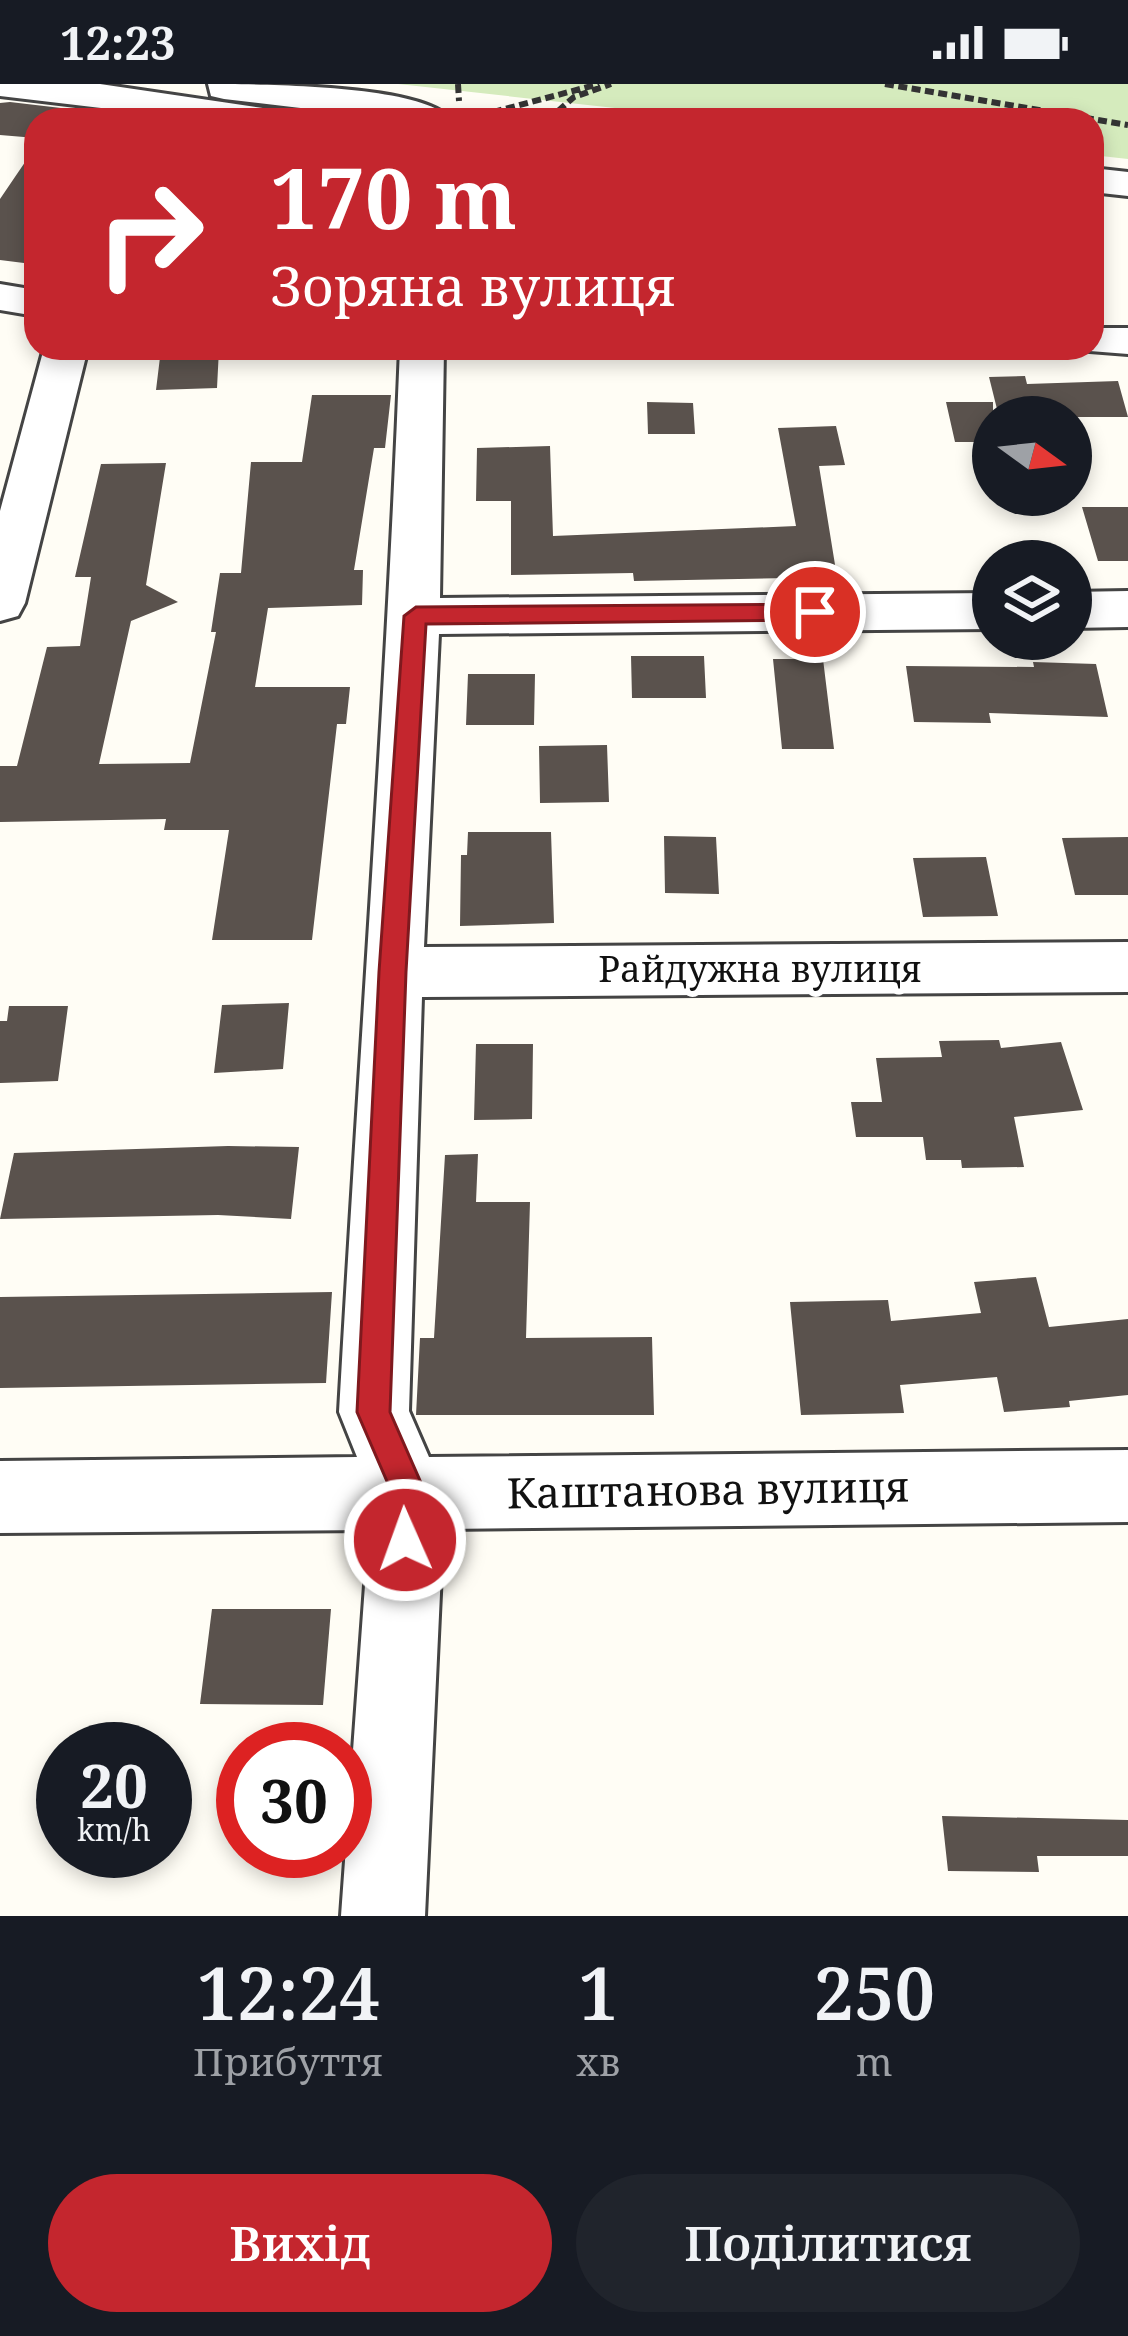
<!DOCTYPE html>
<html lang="uk">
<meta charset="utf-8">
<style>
body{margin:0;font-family:"Noto Serif",serif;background:#20242c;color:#f1f3f6;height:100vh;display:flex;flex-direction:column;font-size:45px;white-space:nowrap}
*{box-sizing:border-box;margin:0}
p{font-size:39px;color:#9ea1a6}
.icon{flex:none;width:66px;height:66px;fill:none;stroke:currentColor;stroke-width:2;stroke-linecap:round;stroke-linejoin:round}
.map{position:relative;height:1832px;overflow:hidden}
.details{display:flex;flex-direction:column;background:#171b24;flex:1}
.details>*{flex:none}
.top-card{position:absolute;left:24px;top:24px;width:1080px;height:252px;border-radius:36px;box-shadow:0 6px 18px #0003;background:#c4262e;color:#fff;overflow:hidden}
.needle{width:78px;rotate:105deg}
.fabs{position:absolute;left:972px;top:312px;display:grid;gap:24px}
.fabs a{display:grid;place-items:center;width:120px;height:120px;border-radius:50%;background:#171b24;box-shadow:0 6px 18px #0003;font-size:60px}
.speed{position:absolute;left:36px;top:1638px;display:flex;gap:24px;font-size:60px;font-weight:700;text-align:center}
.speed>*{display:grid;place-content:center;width:156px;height:156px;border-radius:50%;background:#171b24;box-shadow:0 6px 18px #0003;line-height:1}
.speed small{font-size:30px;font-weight:400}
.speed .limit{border:18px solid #d22;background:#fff;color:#111}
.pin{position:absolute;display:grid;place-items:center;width:102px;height:102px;color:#fff;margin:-51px;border:6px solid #fff;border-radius:50%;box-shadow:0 3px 12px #0007}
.me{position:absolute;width:132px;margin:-66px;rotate:358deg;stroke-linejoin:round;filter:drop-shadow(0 0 9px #0008)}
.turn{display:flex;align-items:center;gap:42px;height:252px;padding:0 48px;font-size:54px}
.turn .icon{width:156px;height:156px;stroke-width:2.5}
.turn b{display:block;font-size:84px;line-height:102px}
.eta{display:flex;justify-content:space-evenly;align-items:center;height:204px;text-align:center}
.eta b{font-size:72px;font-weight:600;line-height:84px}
.button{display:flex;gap:24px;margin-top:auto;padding:24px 48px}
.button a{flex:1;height:138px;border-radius:72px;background:#c4262e;color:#fff;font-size:48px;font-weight:600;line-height:138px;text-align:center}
.button a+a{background:#20242c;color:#f1f3f6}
.status{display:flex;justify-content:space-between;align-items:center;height:84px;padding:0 60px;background:#171b24;direction:ltr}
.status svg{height:33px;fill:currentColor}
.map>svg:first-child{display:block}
.green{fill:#d5ebbd}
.building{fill:#5a524d}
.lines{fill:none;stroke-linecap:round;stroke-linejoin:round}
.minor-casing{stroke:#444;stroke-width:6}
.path{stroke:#333;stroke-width:6;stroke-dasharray:9 4.5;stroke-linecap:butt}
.minor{fill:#fff;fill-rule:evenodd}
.route{fill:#c4262e;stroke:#7f191e;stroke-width:3}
.labels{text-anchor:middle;stroke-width:12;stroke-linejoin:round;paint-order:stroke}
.street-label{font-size:36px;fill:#111;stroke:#fff}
.near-street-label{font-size:42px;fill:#111;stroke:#fff}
</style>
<div class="status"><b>12:23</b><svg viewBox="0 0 49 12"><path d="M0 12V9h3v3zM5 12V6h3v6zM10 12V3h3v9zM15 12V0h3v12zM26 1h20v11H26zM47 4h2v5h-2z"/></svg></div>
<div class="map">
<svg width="1128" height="1832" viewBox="0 0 1128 1832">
<rect width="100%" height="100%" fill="#fffdf5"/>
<!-- green -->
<path class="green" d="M398,0H1128V75L1092,71V36H724Z"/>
<!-- building -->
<path class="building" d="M10,18L61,24L51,36H36V54L0,51V19Z
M36,62V160L24,179L0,176V115Z
M161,265H219L217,304L156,306Z
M1025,292L1027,300L1118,297L1128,333H999L989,293Z
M312,311H391L385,364H374L354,486H363L362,521L268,524L255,603H350L346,640H337L312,856H212L229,746H164L166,735L0,738V682H17L47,563L80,562L91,493H75L101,380L166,379L146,501L178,518L131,537L99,680L190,679L216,548H211L220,489H241L251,378H302Z
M647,318L693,319L695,350H648Z
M946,318H993V358H955Z
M836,342L845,381L819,382L837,493L634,497L633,489L511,491V417H476L477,364L550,362L553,452L796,442L778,344Z
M1082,423H1128V477H1098Z
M631,572H704L706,614H632Z
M773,575H823L834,665H782Z
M1033,578L1096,580L1108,633L989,629L991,639L914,638L906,582L1034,583Z
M468,590H535L534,641H466Z
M607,661L609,718L540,719L539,662Z
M468,748H551L554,839L460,842L461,771H467Z
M664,752L716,753L719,810L665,809Z
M1128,753V811H1075L1062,754Z
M986,773L998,832L923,833L913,774Z
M289,919L283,985L214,989L222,921Z
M9,922H68L58,997L0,999V937H7Z
M999,956L1001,964L1061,958L1083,1026L1014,1033L1024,1083L962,1084L961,1076H926L923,1053H856L851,1018H882L876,974L942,973L939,957Z
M476,960H533L532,1035L474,1036Z
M228,1062L299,1063L291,1135L218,1131L0,1135L14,1069Z
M478,1070L476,1118H530L526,1254L652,1253L654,1331H416L420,1254H434L445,1071Z
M1036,1193L1049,1243L1128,1235V1311L1069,1317L1070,1323L1004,1328L997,1293L900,1301L904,1329L801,1331L790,1218L888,1216L891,1237L981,1229L974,1198Z
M332,1208L326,1299L0,1304V1213Z
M212,1525H331L323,1621L200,1620Z
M942,1732L1128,1736V1772H1037L1039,1788L948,1787Z"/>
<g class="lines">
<defs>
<path id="minor" d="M0,0H100L270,25L283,28L289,36H202L0,12Z
M208,0C255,0 426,0 451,36H402L224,15L211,12Z
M1092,84L1128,88V112L1092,108Z
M0,200L36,206V232L0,226Z
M1092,244H1128V270L1077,266L1092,264Z
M44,264H88L25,519L18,532L0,537V427Z
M400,264H444L440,514L993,509V545L439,550L424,863L1128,858V908L422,913L409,1327L429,1373L1128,1366V1438L443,1445L425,1832H341L369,1446L0,1449V1377L357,1373L339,1328C359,973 386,619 400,264Z
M1128,507V543L1071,544V508Z"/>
</defs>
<!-- minor casing -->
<use href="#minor" class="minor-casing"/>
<!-- path -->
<path class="path" d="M458,0L459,17
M885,0L1128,41
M467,35L599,0
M548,36L574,13L611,0"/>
<!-- minor -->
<use href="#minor" class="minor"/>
</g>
<!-- route -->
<path class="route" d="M815,520L827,528L815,536L426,540L406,888L390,1328L425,1408L417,1467L405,1472L393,1467L389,1456L392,1409L357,1328L379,888L404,532L416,523Z"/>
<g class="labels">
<!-- street labels -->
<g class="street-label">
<text x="760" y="898">Райдужна вулиця</text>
</g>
<!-- near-street labels -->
<g class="near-street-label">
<text transform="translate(708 1406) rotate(-1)" y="15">Каштанова вулиця</text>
</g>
</g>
</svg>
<div class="fabs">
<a><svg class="needle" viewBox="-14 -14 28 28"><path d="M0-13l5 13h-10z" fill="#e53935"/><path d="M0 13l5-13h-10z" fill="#9ea1a6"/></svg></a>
<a><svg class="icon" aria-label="layers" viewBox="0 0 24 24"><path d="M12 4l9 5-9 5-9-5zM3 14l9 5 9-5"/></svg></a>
</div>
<div class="speed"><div>20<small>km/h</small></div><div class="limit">30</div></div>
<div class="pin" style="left:815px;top:528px;background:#d93025"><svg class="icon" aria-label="arrive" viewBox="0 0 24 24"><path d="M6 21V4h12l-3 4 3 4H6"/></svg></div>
<svg class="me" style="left:405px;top:1456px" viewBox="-20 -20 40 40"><circle r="17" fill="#c4262e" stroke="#fff" stroke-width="3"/><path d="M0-11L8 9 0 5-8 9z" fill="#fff"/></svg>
<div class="top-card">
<div class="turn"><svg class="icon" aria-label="right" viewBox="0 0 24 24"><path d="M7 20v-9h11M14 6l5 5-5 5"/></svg><div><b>170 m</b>Зоряна вулиця</div></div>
</div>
</div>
<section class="details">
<div class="eta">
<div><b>12:24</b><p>Прибуття</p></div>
<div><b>1</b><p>хв</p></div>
<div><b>250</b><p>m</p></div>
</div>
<div class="button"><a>Вихід</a><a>Поділитися</a></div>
</section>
